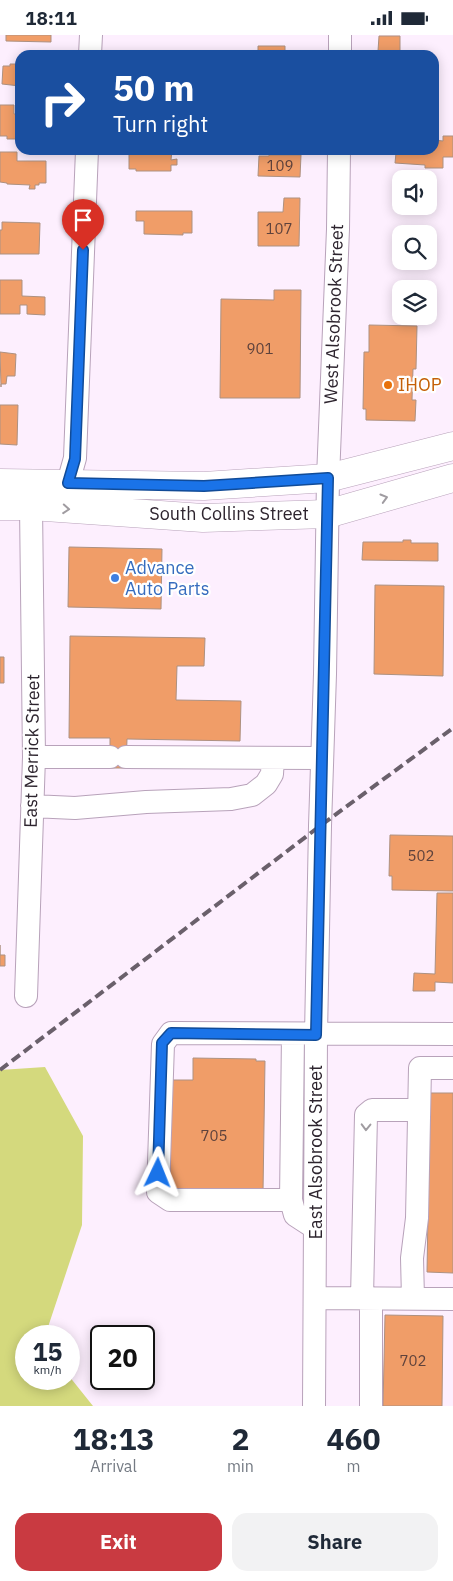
<!DOCTYPE html>
<style>
body{margin:0;font-family:"IBM Plex Sans",sans-serif;background:#f2f2f3;color:#1f2937;height:100vh;display:flex;flex-direction:column;font-size:19px;white-space:nowrap}
*{box-sizing:border-box;margin:0}
p{font-size:16px;color:#747a83}
.icon{flex:none;width:28px;height:28px;fill:none;stroke:currentColor;stroke-width:2;stroke-linecap:round;stroke-linejoin:round}
.map{position:relative;height:1371px;overflow:hidden}
.drawer{display:flex;flex-direction:column;background:#fff;flex:1}
.drawer>*{flex:none}
.guide{position:absolute;left:15px;top:15px;width:424px;height:105px;border-radius:15px;box-shadow:0 2px 12px #0003;background:#1a4fa0;color:#fff;overflow:hidden}
.fabs{position:absolute;left:392px;top:135px;display:grid;gap:10px}
.fabs a{display:grid;place-items:center;width:45px;height:45px;border-radius:10px;background:#fff;box-shadow:0 2px 12px #0003;font-size:25px}
.speed{position:absolute;left:15px;top:1290px;display:flex;gap:10px;font-size:25px;font-weight:700;text-align:center}
.speed>*{display:grid;place-content:center;width:65px;height:65px;border-radius:50%;background:#fff;box-shadow:0 2px 12px #0003;line-height:1}
.speed small{font-size:12px;font-weight:400}
.speed .limit{border:2px solid #111;border-radius:8px;background:#fff;color:#111}
.pin{position:absolute;display:grid;place-items:center;width:42px;height:42px;color:#fff;margin:-51px -21px;border-radius:50% 50% 50% 0;rotate:-45deg;box-shadow:0 0 5px #0007}
.pin .icon{rotate:45deg}
.me{position:absolute;width:55px;margin:-28px;rotate:2deg;stroke-linejoin:round;filter:drop-shadow(0 0 4px #0008)}
.turn{display:flex;align-items:center;gap:18px;height:105px;padding:0 15px;font-size:22px}
.turn .icon{width:65px;height:65px;stroke-width:2.5}
.turn b{display:block;font-size:35px;line-height:42px}
.eta{display:flex;justify-content:space-evenly;align-items:center;height:85px;text-align:center}
.eta b{font-size:30px;font-weight:800;line-height:35px}
.cta{display:flex;gap:10px;margin-top:auto;padding:10px 15px}
.cta a{flex:1;height:58px;border-radius:15px;background:#c93a41;color:#fff;font-size:20px;font-weight:800;line-height:58px;text-align:center}
.cta a+a{background:#f2f2f3;color:#1f2937}
.status{display:flex;justify-content:space-between;align-items:center;height:35px;padding:0 25px;background:#fff;direction:ltr}
.status svg{height:14px;fill:currentColor}
.map>svg:first-child{display:block}
.green{fill:#d4d97d}
.building{fill:#f09d68;stroke:#ad9181}
.lines{fill:none;stroke-linecap:round;stroke-linejoin:round}
.minor-casing{stroke:#b8a2ba;stroke-width:24}
.major-casing{stroke:#b8a2ba;stroke-width:29}
.minor{stroke:#fff;stroke-width:22}
.major{stroke:#fff;stroke-width:28}
.rail{stroke:#6a606b;stroke-width:4;stroke-dasharray:10 5;stroke-linecap:butt}
.oneway{stroke:#a09ca1}
.route-casing{stroke:#114b97;stroke-width:12}
.route{stroke:#1a73e8;stroke-width:9}
.food-dot{fill:#e8710a;stroke:#fff;stroke-width:2}
.shop-dot{fill:#3f7fe0;stroke:#fff;stroke-width:2}
.labels{text-anchor:middle;stroke-width:4.5;stroke-linejoin:round;paint-order:stroke}
.number-label{font-size:15px;fill:#5e423c}
.street-label{font-size:18px;fill:#2d242e;stroke:#fff}
.food-label{font-size:18px;fill:#c56008;stroke:#fff;text-anchor:start}
.shop-label{font-size:18px;fill:#366cbe;stroke:#fff;text-anchor:start}
</style>
<div class="status"><b>18:11</b><svg viewBox="0 0 49 12"><path d="M0 12V9h3v3zM5 12V6h3v6zM10 12V3h3v9zM15 12V0h3v12zM26 1h20v11H26zM47 4h2v5h-2z"/></svg></div>
<div class="map">
<svg width="453" height="1371" viewBox="0 0 453 1371">
<rect width="100%" height="100%" fill="#fdeffe"/>
<!-- green -->
<path class="green" d="M45,1032L83,1101L82,1190L45,1301H26V1344H69V1341L93,1371H0V1035Z"/>
<!-- building -->
<path class="building" d="M6,0H51V7L6,6Z
M379,1H400V20H376V16H378Z
M258,11H285V20H258Z
M10,29H20V51L2,49L3,31H10Z
M0,70H14V79H20V104H7V101H0Z
M443,101H453V122H443V133H425V130L395,128L396,118H392V115H434V105L443,106Z
M136,115H172L171,125L177,124V130H171V136H136V134H129V116Z
M0,117H17V126H46V148H39V150H35V154H29L30,150L7,149V148L0,147Z
M269,120H301L300,142L258,141L259,121H269Z
M284,163H300L299,211H258V177H283Z
M136,176H192V198H183V200L144,199V186H136Z
M2,187L40,188L39,219H0V195H2Z
M0,245H22V261L45,262V280L27,279V270H20V279H0Z
M274,255H301L300,363H220L221,264L274,265Z
M369,290L417,291L416,334H413L412,365H416L415,386L366,385V374H363L364,317H369Z
M0,317L16,319L15,341H7L6,349H1V352Z
M0,370H18L17,410L0,409Z
M403,505H411V508H438V526L362,525L363,507H403Z
M69,512L162,514L161,574L68,572Z
M375,550L444,551L443,641L374,639Z
M70,601L205,603L204,631H177L176,665L241,666L240,706L127,704L126,733H110V703H69Z
M0,622H4V648H0Z
M390,800L453,801V856L392,855V841H389Z
M437,858H453V948L435,947V956H413L414,938L435,939Z
M0,910V920H5V931H0Z
M193,1023L256,1024V1026H265L263,1157H164L166,1045H193Z
M430,1058H453V1238L427,1237Z
M385,1280L443,1281L442,1371H383Z"/>
<g class="lines">
<defs>
<path id="minor" d="M90,20L91,0
M340,20V0
M68,448L75,423L87,115
M34,722H110
M126,722L322,723
M32,771L75,773L146,767L231,764L252,760L266,749L272,739L273,723
M26,961L34,722L31,471
M291,1165L293,999
M315,1193L295,1180L291,1165H170L158,1157L163,1009L171,998L453,999
M315,1263L453,1264
M362,1263L366,1080L372,1075H419
M371,1263V1371
M413,1263L412,1223L417,1183L420,1033H453
M314,1371L316,1000L320,791L325,639L328,443L338,194L339,115"/>
<path id="major" d="M0,448L204,451L328,443L453,411
M0,471H31L203,483L327,479L453,443"/>
</defs>
<!-- minor casing -->
<use href="#minor" class="minor-casing"/>
<!-- major casing -->
<use href="#major" class="major-casing"/>
<!-- minor -->
<use href="#minor" class="minor"/>
<!-- major -->
<use href="#major" class="major"/>
<!-- rail -->
<path class="rail" d="M0,1035L320,791L453,693"/>
</g>
<!-- one-way arrows -->
<defs><path id="oneway-chevron" d="M-2-3.5L2.5 0L-2 3.5" fill="none" stroke-width="1.6" stroke-linecap="round" stroke-linejoin="round" transform="scale(1.25)"/></defs>
<g class="oneway">
<use href="#oneway-chevron" transform="translate(384 463) rotate(-16)"/>
<use href="#oneway-chevron" transform="translate(66 474) rotate(4)"/>
<use href="#oneway-chevron" transform="translate(366 1092) rotate(91)"/>
</g>
<g class="lines">
<defs>
<path id="route" d="M83,215L75,424L68,448L204,451L328,443L316,1000L171,998L162,1008L158,1138"/>
</defs>
<!-- route casing -->
<use href="#route" class="route-casing"/>
<!-- route -->
<use href="#route" class="route"/>
</g>
<!-- markers -->
<circle class="food-dot" cx="388" cy="350" r="5"/>
<circle class="shop-dot" cx="115" cy="543" r="5"/>
<g class="labels">
<!-- number labels -->
<g class="number-label">
<text x="280" y="136">109</text>
<text x="279" y="199">107</text>
<text x="260" y="319">901</text>
<text x="421" y="826">502</text>
<text x="214" y="1106">705</text>
<text x="413" y="1331">702</text>
</g>
<!-- street labels -->
<g class="street-label">
<text transform="translate(334 279) rotate(-88)" y="6">West Alsobrook Street</text>
<text x="229" y="485">South Collins Street</text>
<text transform="translate(32 716) rotate(-89)" y="6">East Merrick Street</text>
<text transform="translate(316 1117) rotate(-90)" y="6">East Alsobrook Street</text>
</g>
<!-- food labels -->
<g class="food-label">
<text x="398" y="356">IHOP</text>
</g>
<!-- shop labels -->
<g class="shop-label">
<text x="125" y="539">Advance<tspan x="125" dy="21">Auto Parts</tspan></text>
</g>
</g>
</svg>
<div class="fabs">
<a><svg class="icon" aria-label="sound" viewBox="0 0 24 24"><path d="M4 9h4l5-4v14l-5-4H4zM17 9q2 3 0 6"/></svg></a>
<a><svg class="icon" aria-label="search" viewBox="0 0 24 24"><circle cx="10" cy="10" r="6"/><path d="M15 15l6 6"/></svg></a>
<a><svg class="icon" aria-label="layers" viewBox="0 0 24 24"><path d="M12 4l9 5-9 5-9-5zM3 14l9 5 9-5"/></svg></a>
</div>
<div class="speed"><div>15<small>km/h</small></div><div class="limit">20</div></div>
<div class="pin" style="left:83px;top:215px;background:#d93025"><svg class="icon" aria-label="arrive" viewBox="0 0 24 24"><path d="M6 21V4h12l-3 4 3 4H6"/></svg></div>
<svg class="me" style="left:158px;top:1138px" viewBox="-20 -20 40 40"><path d="M0-17L14 15 0 8-14 15z" fill="#1a73e8" stroke="#fff" stroke-width="4"/></svg>
<div class="guide">
<div class="turn"><svg class="icon" aria-label="right" viewBox="0 0 24 24"><path d="M7 20v-9h11M14 6l5 5-5 5"/></svg><div><b>50 m</b>Turn right</div></div>
</div>
</div>
<section class="drawer">
<div class="eta">
<div><b>18:13</b><p>Arrival</p></div>
<div><b>2</b><p>min</p></div>
<div><b>460</b><p>m</p></div>
</div>
<div class="cta"><a>Exit</a><a>Share</a></div>
</section>
